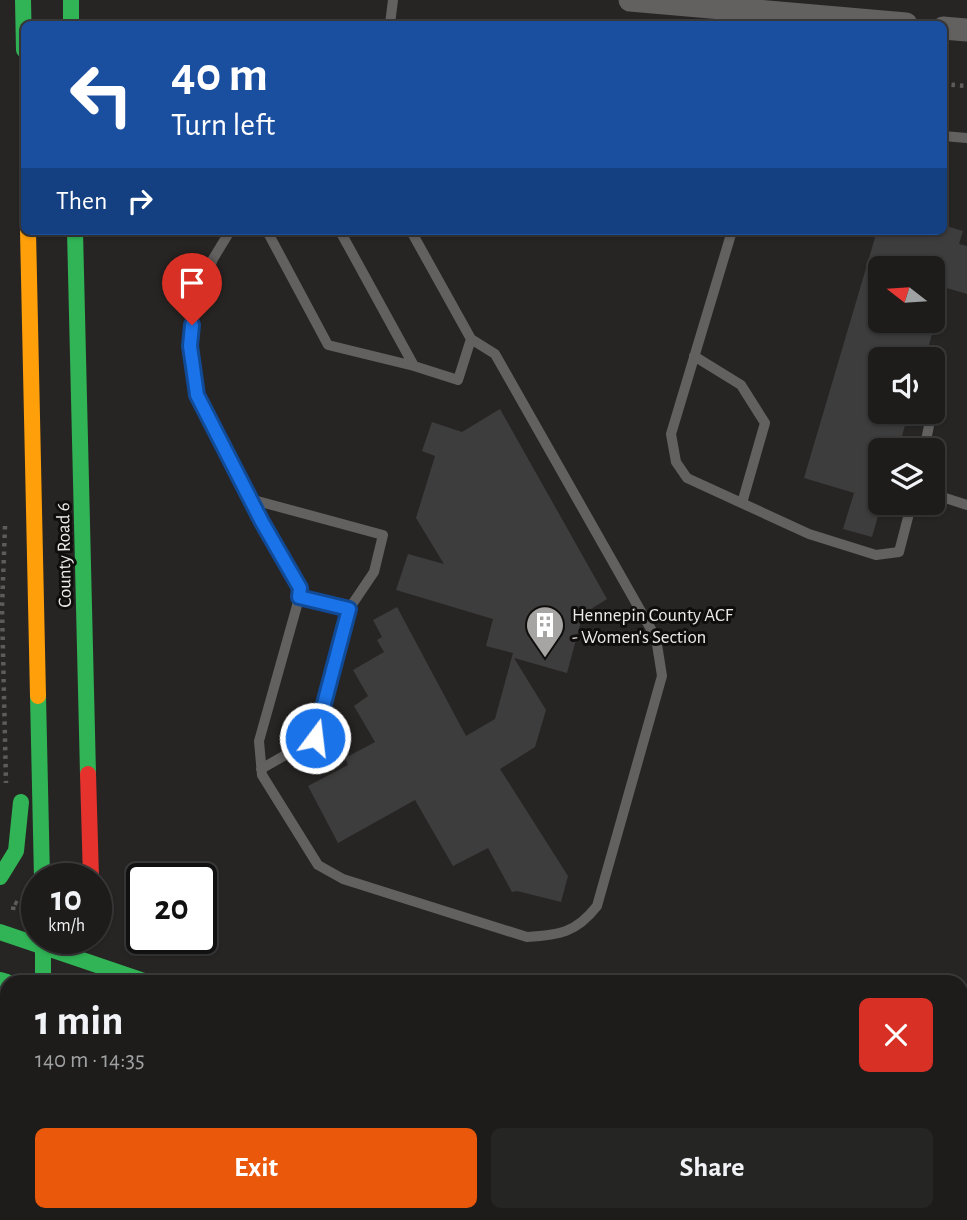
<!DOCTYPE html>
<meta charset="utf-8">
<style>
body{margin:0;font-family:"Alegreya Sans",sans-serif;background:#252524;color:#f1f3f6;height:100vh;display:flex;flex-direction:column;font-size:26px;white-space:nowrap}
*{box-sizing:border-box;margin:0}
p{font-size:23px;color:#a0a1a3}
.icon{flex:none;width:38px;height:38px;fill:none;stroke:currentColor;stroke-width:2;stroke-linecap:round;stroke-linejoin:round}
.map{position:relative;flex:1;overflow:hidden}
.panel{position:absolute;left:0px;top:975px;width:968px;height:247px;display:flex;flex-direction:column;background:#1d1c1b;border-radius:21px 21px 0 0;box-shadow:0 2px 5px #0004,0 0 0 2px #3b3a3a}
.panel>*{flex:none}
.guide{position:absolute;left:21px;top:21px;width:926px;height:214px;border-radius:10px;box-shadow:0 2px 5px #0004,0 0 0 2px #3b3a3a;background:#1a4fa0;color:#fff;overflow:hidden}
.needle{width:46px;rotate:287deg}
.buttons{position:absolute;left:868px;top:256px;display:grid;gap:14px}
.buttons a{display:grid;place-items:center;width:77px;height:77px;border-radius:10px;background:#1d1c1b;box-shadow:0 2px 5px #0004,0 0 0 2px #3b3a3a;font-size:35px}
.speed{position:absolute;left:21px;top:863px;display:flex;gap:14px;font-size:35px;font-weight:700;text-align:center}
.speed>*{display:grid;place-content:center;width:91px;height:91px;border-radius:50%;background:#1d1c1b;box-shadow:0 2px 5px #0004,0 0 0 2px #3b3a3a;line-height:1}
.speed small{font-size:18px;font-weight:400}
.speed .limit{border:4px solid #111;border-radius:10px;background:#fff;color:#111}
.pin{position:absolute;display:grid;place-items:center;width:60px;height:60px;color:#fff;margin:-72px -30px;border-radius:50% 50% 50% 0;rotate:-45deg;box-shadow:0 0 7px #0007}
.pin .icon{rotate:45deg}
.me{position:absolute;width:77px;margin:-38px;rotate:15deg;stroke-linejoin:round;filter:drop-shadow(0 0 5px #0008)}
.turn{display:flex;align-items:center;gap:24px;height:147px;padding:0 35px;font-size:32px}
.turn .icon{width:91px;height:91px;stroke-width:2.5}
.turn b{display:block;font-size:49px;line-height:60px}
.then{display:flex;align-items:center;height:66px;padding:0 35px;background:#0003;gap:14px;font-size:26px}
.round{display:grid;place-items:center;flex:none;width:74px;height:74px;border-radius:10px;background:#252524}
.headline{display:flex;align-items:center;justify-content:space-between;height:119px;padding:0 35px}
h1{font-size:42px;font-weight:700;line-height:52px}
.button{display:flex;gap:14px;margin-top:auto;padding:14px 35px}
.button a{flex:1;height:80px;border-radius:10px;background:#ea580c;color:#fff;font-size:28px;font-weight:700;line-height:80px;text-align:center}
.button a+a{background:#252524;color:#f1f3f6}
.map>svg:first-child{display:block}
.building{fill:#3e3d3d}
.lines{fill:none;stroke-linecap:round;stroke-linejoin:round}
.path{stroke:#5d5b5b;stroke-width:4.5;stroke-dasharray:3.5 5;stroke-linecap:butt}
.lane{stroke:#626160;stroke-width:10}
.street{stroke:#626160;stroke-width:23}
.fast{stroke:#30b455;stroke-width:16}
.slow{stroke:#ff9f0a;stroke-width:16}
.jam{stroke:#e5322d;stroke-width:16}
.route-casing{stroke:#114b97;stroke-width:18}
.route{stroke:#1a73e8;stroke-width:12}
.labels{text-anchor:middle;stroke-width:6;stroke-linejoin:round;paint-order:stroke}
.street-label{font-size:19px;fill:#eceae9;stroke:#100e0d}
.poi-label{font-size:19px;fill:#eceae9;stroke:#100e0d;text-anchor:start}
</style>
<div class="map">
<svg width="967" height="1220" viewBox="0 0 967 1220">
<rect width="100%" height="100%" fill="#272524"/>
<!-- building -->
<path class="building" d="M943,225L963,231L959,244L967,246V294L933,284V268H880V320H936L925,359H880V411H909L898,450H880V509L872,537L843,529L854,493L804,478L877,231H943Z
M500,409L607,599L583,614L567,673L514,658L546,710L535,747L500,769L568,876L561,902L517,891L512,892L488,848L453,866L415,800L338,843L308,786L348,765L345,758L375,742L354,706L368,696L353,670L384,652L377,640L382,637L373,620L397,607L466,736L495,719L513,653L486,646L493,619L396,590L408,554L444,564L416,518L435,456L422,451L432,422L462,432Z"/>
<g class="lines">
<!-- path -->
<path class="path" d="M943,84L967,86
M5,526L2,608L6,783
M13,910L14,902L36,912"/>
<!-- lane -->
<path class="lane" d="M390,24L393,0
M943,136L967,138
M230,231L213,259L195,303L190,346L197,395L262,522L300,588L298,602L259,741L262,775L318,865L343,879L527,937C559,935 576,933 597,906L662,676L656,638L495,354L471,339L411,231
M267,231L328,345L414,366
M340,231L414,366L458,380L471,339
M732,231L671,434L676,462L687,478L809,534L876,555L899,552L912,502
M694,356L741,385L765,423L742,503
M924,450L932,411
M933,494L967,505
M250,499L383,535L374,572L349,609L315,738L261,769
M299,598L349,609"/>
<!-- street -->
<path class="street" d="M630,0L906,24
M943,28L967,30
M497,1220L499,1214"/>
<!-- fast -->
<path class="fast" d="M23,0L24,50
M71,0V24
M75,231L88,774
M38,696L42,878
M0,877L16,851L21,802
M0,932L147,982
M43,938V982
M0,980L7,982
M30,1214V1220
M97,1214V1220"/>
<!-- slow -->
<path class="slow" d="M28,231L38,696"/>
<!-- jam -->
<path class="jam" d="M88,774L91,878
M686,1214L700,1220"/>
</g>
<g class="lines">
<defs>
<path id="route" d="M192,325L190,346L197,395L262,522L300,588L299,597L349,609L315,738"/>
</defs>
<!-- route casing -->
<use href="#route" class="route-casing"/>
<!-- route -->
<use href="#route" class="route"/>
</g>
<!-- icons -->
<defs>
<symbol id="building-pin" viewBox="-11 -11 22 30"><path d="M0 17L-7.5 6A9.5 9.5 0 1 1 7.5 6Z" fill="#a7a5a4" stroke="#100e0d"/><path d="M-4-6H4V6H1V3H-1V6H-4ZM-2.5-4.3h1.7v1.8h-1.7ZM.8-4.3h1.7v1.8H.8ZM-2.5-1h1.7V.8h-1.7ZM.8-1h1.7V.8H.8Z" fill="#fff"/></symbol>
</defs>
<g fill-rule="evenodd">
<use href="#building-pin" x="523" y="603" width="44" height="60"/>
</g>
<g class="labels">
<!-- street labels -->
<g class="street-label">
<text transform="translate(63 555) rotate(-91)" y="7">County Road 6</text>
</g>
<!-- poi labels -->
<g class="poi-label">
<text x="572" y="621">Hennepin County ACF<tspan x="572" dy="22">- Women's Section</tspan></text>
</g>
</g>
</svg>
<div class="buttons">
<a><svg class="needle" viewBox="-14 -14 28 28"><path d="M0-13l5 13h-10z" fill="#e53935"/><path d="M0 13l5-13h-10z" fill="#a0a1a3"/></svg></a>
<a><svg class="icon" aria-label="sound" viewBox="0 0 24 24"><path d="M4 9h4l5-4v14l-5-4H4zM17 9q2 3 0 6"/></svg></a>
<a><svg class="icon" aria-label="layers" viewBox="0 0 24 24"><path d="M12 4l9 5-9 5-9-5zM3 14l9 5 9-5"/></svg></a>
</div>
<div class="speed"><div>10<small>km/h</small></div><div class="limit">20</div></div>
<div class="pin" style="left:192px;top:325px;background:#d93025"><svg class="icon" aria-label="arrive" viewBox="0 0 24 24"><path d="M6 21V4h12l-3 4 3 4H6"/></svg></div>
<svg class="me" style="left:315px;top:738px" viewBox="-20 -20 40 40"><circle r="17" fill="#1a73e8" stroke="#fff" stroke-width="3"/><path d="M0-11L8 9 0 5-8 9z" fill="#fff"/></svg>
<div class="guide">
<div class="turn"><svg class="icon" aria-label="left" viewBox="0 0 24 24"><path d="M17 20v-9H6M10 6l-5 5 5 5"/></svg><div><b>40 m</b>Turn left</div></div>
<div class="then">Then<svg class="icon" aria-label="right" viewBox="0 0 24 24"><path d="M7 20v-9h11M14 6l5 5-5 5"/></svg></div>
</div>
<section class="panel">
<div class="headline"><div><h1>1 min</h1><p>140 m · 14:35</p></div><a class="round" style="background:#d93025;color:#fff"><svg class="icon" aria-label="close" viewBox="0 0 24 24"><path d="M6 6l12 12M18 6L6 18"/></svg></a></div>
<div class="button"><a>Exit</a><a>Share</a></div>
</section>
</div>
